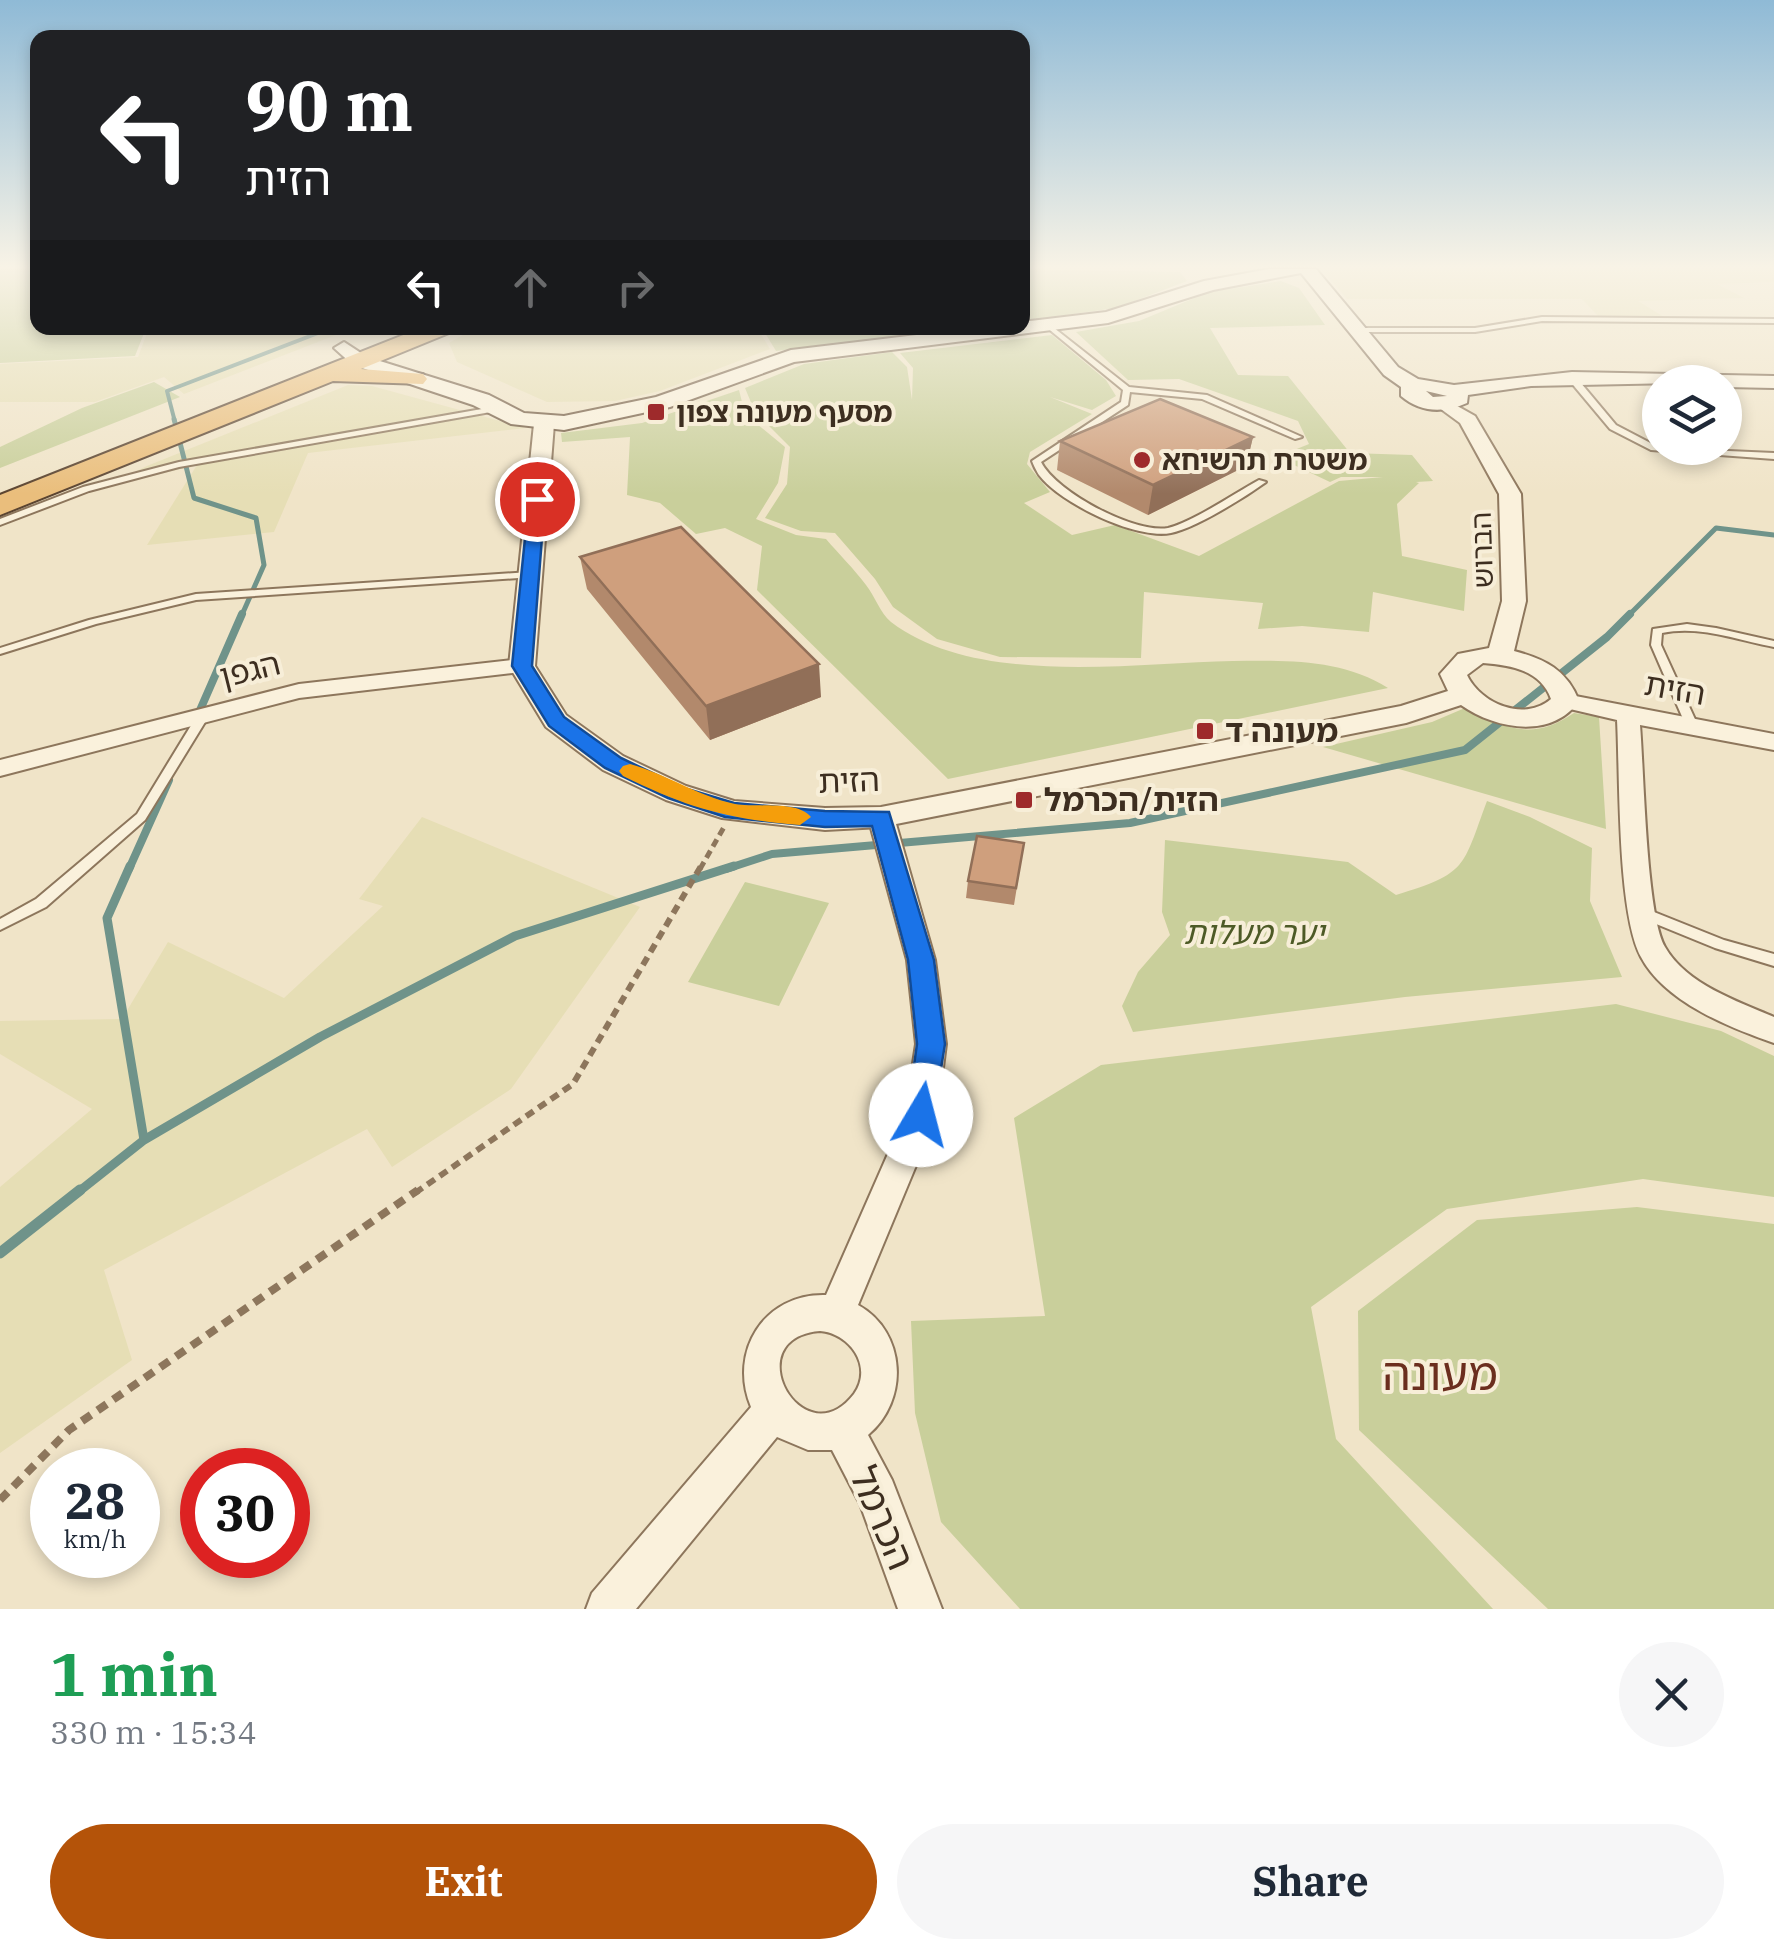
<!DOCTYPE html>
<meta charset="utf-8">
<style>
body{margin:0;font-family:"IBM Plex Serif","Noto Sans Hebrew",serif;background:#f6f6f7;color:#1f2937;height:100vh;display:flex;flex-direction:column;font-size:38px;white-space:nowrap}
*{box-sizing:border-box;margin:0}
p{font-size:32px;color:#747a83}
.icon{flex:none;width:55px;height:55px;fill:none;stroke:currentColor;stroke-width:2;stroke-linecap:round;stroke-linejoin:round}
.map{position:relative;height:1609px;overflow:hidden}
.side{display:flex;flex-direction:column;background:#fff;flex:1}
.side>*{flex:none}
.guide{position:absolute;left:30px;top:30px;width:1000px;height:305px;border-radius:20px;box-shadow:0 5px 15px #0003;background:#202124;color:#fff;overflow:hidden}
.buttons{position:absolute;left:1642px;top:365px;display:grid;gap:20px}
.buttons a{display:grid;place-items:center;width:100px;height:100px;border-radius:50%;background:#fff;box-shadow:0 5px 15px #0003;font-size:50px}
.speed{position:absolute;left:30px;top:1448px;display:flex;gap:20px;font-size:50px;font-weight:700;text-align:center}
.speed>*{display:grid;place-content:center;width:130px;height:130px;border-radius:50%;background:#fff;box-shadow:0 5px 15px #0003;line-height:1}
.speed small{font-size:25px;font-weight:400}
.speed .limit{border:15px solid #d22;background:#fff;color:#111}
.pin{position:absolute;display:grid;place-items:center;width:85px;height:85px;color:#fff;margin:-42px;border:5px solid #fff;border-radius:50%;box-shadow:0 2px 10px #0007}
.me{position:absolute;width:110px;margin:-55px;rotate:8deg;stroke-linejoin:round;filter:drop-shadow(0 0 8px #0008)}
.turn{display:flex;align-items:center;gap:35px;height:210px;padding:0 50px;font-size:45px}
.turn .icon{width:130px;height:130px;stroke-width:2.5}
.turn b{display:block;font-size:70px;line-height:85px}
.lanes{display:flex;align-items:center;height:95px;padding:0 50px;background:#0003;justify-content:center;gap:50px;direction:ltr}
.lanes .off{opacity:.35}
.round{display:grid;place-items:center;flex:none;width:105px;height:105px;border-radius:52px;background:#f6f6f7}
.summary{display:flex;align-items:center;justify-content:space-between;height:170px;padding:0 50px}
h1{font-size:60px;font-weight:700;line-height:75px;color:#1e9e55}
.action{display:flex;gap:20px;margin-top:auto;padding:20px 50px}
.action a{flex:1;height:115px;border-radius:60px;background:#b45309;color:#fff;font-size:40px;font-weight:700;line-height:115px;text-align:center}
.action a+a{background:#f6f6f7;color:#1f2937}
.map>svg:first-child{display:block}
.farmland{fill:#e6deb5}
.green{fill:#c9cf9b}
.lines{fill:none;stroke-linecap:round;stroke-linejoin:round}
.stream-far4{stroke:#6f938a;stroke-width:4}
.stream-far3{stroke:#6f938a;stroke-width:5}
.stream-far2{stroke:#6f938a;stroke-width:8}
.stream-far1{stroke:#6f938a;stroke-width:9}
.stream{stroke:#6f938a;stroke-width:11}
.service-casing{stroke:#8d765c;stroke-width:4}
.minor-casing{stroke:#8d765c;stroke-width:4}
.tertiary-casing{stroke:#8d765c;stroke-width:4}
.secondary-casing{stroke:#6f573f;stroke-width:4}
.trunk-casing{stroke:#5b4430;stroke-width:4}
.path-far2{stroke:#8d765c;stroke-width:5;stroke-dasharray:8 5;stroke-linecap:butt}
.path-far1{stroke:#8d765c;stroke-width:6;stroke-dasharray:9 6;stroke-linecap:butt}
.path{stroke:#8d765c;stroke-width:8;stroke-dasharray:11 8;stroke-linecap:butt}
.service{fill:#faf1dc;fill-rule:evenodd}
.minor{fill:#faf1dc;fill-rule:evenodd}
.tertiary{fill:#faf1dc;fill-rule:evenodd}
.secondary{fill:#faf1dc;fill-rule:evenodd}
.trunk{fill:#eabe7c;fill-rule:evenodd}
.wall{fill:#b2896c}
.shaded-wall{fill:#916f58}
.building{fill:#cf9f7d;stroke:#916f58;stroke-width:2.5}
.route{fill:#1a73e8;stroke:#114b97;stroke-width:2.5}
.slow{fill:#f59e0b}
.poi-dot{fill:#9e2a2b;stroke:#f7eed8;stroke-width:4}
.labels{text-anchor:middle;stroke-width:8;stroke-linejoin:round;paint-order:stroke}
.far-poi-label{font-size:28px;font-weight:bold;fill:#3d2e20;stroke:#f7eed8;text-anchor:start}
.far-street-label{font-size:28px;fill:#3d2e20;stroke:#f7eed8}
.street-label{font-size:32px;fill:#3d2e20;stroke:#f7eed8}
.poi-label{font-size:32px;font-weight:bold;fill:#3d2e20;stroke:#f7eed8;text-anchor:start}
.park-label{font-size:32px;font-style:italic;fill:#4d5a26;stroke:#f7eed8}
.near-street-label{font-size:38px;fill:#3d2e20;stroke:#f7eed8}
.near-quarter-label{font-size:45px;fill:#6b2e1e;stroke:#f7eed8}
</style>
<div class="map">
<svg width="1774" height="1609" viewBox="0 0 1774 1609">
<rect width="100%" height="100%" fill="#f0e4c8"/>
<!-- farmland -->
<path class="farmland" d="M1349,269H1774V282L1717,284L1744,298L1638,301L1664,317L1598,316L1582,299H1347L1323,271Z
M149,328H354L184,394L164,377L95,402H0V364L138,357Z
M475,328H757L770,349L660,391L615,401L547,402L457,362L449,343Z
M348,385L372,386L526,428L308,453L274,532L147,545L197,465L99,489L147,466Z
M422,817L640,907L511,1089L392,1167L367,1129L104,1270L132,1360L0,1453V1187L92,1109L0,1054V1021L122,1019L168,942L284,998L383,906L359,899Z"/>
<!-- green -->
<path class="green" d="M0,269H37L38,328H146L135,356L0,363Z
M1022,269L1180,272L1187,281L1116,308L1023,321Z
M1281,281L1299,288L1325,325L1210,328L1238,375L1288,376L1350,453L1412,455L1433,481L1416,482L1419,483L1397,504L1402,556L1467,570L1464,611L1373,592L1369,632L1302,626L1258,629L1263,603L1144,592L1141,658L1000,657L937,639L893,607L875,579L835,533L801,531L765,518L787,484L790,447L755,412L745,388L804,364L892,352L907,367L912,400L913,368L900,353L1052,335L1106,380L1116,396L1092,410L1050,397L1092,414L1030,452L1027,464L1050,492L1024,503L1072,535L1115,525L1199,556L1339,481L1383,477H1341L1330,482L1277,457L1309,444L1298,421L1179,379L1128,380L1076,332L1139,321L1209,292Z
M762,328H964L776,351Z
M154,382L180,397L0,468V447L82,408Z
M739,390L745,414L785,447L778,483L756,519L796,535L826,539C839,554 854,569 866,585C875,596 880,613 891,622C976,687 1131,663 1233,661C1286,660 1343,659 1388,688L948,779L757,590L762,546L725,528L696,534L660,503L627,495L630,437L562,442L561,433L642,423Z
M1465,708C1508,728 1531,742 1574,713L1599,717L1606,829L1323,747L1432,722Z
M1487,801L1530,817L1592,848L1590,901L1622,977L1405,997L1133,1032L1122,1006L1138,972L1170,935L1162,912L1165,840L1348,862L1396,895C1468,873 1462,868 1487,801Z
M745,882L829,903L779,1006L688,982Z
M1616,1004L1721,1031L1774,1056V1197L1643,1179L1447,1209L1311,1307L1336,1439L1493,1609H1020L941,1522L915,1413L911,1321L1045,1316L1014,1118L1101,1065Z
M1637,1207L1774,1224V1609H1548L1359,1430L1358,1311L1477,1220Z"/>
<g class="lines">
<!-- stream-far4 -->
<path class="stream-far4" d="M175,422L167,391L331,328"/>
<!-- stream-far3 -->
<path class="stream-far3" d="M174,419L194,498L256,518L264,565L241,617
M1627,617L1716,528L1774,535"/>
<!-- stream-far2 -->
<path class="stream-far2" d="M197,717L242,614
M129,869L169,780
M726,869L772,854L1130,823L1465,750L1607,637L1630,614"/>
<!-- stream-far1 -->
<path class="stream-far1" d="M130,866L107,918L144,1140
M77,1193L144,1140L320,1037L515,936L734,866"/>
<!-- stream -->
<path class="stream" d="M0,1253L80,1190"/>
<defs>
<path id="service" d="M1542,317L1774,319V323L1542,321L1475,332H1357L1354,330L1357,328H1475Z
M1045,324H1049L1129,387L1207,395L1302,437L1295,439L1202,399L1130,392L1128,405L1041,462C1056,492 1135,534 1168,528C1193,522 1235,493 1259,480L1266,482C1245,497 1196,528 1171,533C1136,540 1060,503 1039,475C1037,472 1033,464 1032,461L1121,402L1123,390L1045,326Z
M1569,376H1575L1616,425L1660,448L1774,453V459L1651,450L1610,429L1569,380Z
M499,406H502V410L179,467L89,491L0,525V519L83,487L179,462Z
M530,572L535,575L533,577L196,600L96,624L0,654V648L89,620L196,594Z
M1687,624L1716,628L1774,641V647C1737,640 1700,625 1662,633L1661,645L1699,728L1693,732L1687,728L1651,645L1653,629Z
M204,710L210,714L145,820L46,907L0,930V919L36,899L137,814L198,714Z
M1644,908L1724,940L1774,954V966L1715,948L1639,917L1637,913L1639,909Z"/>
<path id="minor" d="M522,659L530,661L533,666L530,671L299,698L0,776V760L299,684Z
M1565,694L1774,734V750L1640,725C1644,771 1646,914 1665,947C1686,984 1737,1001 1774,1017V1043C1728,1027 1665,1002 1641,957C1617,912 1620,776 1617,720L1557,706L1554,701Z
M881,808L894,817L935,960L946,1044L937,1115L858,1305C907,1332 909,1401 868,1435L892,1480L942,1609H898L860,1504L832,1450H808L777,1437L636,1609H586L592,1593L751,1407C728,1352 764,1293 826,1295L905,1115L916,1044L907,960L868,817ZM820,1331C849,1333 874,1366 854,1394C803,1460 735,1338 820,1331Z"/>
<path id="tertiary" d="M1443,398L1475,416L1521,494L1526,601L1514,651C1545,659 1567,670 1579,701C1551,740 1495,729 1461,705L1406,723L881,827L825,830L722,818L666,800L603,770L546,727L509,666L534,424L544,418L554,424L535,666L566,715L623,756L686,786L734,801L825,808L881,807L1401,706L1448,691L1440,674L1458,654L1489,648L1502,601L1499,494L1460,423L1434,404ZM1483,663C1510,665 1541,670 1551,699C1524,722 1481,704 1467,675Z"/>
<path id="secondary" d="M1269,269H1316L1398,367L1418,379L1454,385L1572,372L1774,376V388L1725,387V382L1531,386L1468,395L1467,403C1444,413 1421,413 1401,396V387L1384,375L1301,273L1213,290L1108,323L794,362L670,407L564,430L511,424L473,405L353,365L334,348L344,342L367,357L489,395L524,413L564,416L656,397L791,350L975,328H1022V322L1106,312L1204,281ZM1426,391L1447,396L1433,397Z"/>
<path id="trunk" d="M421,328H453L449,333L361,369L423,374L427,379L423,384L333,381L0,515V495Z"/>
</defs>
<!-- service casing -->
<use href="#service" class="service-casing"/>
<!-- minor casing -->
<use href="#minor" class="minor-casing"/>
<!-- tertiary casing -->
<use href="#tertiary" class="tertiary-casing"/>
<!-- secondary casing -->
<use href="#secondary" class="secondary-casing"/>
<!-- trunk casing -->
<use href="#trunk" class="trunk-casing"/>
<!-- path-far2 -->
<path class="path-far2" d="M700,869L724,827"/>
<!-- path-far1 -->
<path class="path-far1" d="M415,1193L573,1084L701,866"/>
<!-- path -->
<path class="path" d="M0,1500L69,1430L418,1190"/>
<!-- service -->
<use href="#service" class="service"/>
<!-- minor -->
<use href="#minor" class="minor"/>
<!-- tertiary -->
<use href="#tertiary" class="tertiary"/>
<!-- secondary -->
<use href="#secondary" class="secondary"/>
<!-- trunk -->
<use href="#trunk" class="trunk"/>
</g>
<!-- wall -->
<path class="wall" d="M1253,437L1246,466L1148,515L1057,470L1060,441Z
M580,557L821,697L710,740L587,589Z
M1024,843L1014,905L966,898L968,881Z"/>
<!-- shaded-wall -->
<path class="shaded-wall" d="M1253,437L1246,466L1148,515L1153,485Z
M819,664L821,697L710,740L706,706Z"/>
<!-- building -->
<path class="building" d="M1160,399L1253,437L1153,485L1060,441Z
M681,527L819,664L706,706L580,557Z
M977,836L1024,843L1016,888L968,881Z"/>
<!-- sky -->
<linearGradient id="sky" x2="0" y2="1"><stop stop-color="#8fbad6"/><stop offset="0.54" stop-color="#f8f3e6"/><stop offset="1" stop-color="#f8f3e6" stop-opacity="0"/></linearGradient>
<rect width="1774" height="494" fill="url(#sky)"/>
<!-- route -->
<path class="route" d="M537,494L545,499L532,666L564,717L621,758L684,788L734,803L825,811L889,812L934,960L945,1044L932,1124L921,1128L911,1124L907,1115L917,1044L908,960L872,826L825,827L725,817L668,798L605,768L549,726L512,666L529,499Z"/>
<!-- slow -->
<path class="slow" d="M630,764C666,774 698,796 735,804C756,808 797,800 811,817L800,825C727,819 688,808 623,776L619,771L623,766Z"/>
<!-- markers -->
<g class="poi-dot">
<rect x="646" y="402" width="20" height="20" rx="5"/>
<circle cx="1142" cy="460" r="10"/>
<rect x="1195" y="721" width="20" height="20" rx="5"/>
<rect x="1014" y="790" width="20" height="20" rx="5"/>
</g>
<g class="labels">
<!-- far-poi labels -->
<g class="far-poi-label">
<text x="676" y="422">מסעף מעונה צפון</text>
<text x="1162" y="470">משטרת תרשיחא</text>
</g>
<!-- far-street labels -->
<g class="far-street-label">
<text transform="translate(1482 550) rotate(-92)" y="10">הברוש</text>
</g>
<!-- street labels -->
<g class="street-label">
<text transform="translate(250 670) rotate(-14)" y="11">הגפן</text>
<text transform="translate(1675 689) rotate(10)" y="11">הזית</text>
<text transform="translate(849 781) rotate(-2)" y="11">הזית</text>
</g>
<!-- poi labels -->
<g class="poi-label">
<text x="1225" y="742">מעונה ד</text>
<text x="1044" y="811">הזית/הכרמל</text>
</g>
<!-- park labels -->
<g class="park-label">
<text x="1254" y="944">יער מעלות</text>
</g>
<!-- near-street labels -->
<g class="near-street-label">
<text transform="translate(882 1518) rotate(67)" y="13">הכרמל</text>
</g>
<!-- near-quarter labels -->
<g class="near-quarter-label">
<text x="1440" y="1390">מעונה</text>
</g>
</g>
</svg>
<div class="buttons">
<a><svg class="icon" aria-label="layers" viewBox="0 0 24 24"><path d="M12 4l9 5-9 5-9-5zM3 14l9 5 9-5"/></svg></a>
</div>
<div class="speed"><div>28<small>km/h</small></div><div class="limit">30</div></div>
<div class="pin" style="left:537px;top:499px;background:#d93025"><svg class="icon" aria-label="arrive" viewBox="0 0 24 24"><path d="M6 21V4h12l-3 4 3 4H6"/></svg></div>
<svg class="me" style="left:921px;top:1115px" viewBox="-20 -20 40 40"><circle r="19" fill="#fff"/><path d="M0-13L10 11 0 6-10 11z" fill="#1a73e8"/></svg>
<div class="guide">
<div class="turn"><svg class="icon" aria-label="left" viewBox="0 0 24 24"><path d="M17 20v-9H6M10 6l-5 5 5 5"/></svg><div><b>90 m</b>הזית</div></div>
<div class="lanes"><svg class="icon" aria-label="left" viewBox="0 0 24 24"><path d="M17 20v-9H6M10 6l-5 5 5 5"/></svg><svg class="icon off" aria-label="ahead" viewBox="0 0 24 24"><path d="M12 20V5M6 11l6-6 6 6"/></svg><svg class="icon off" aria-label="right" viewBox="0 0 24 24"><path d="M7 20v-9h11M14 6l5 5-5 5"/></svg></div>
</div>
</div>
<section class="side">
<div class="summary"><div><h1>1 min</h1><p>330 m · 15:34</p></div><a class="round"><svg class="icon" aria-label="close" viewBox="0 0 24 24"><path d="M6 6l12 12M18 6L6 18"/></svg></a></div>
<div class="action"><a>Exit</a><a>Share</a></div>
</section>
